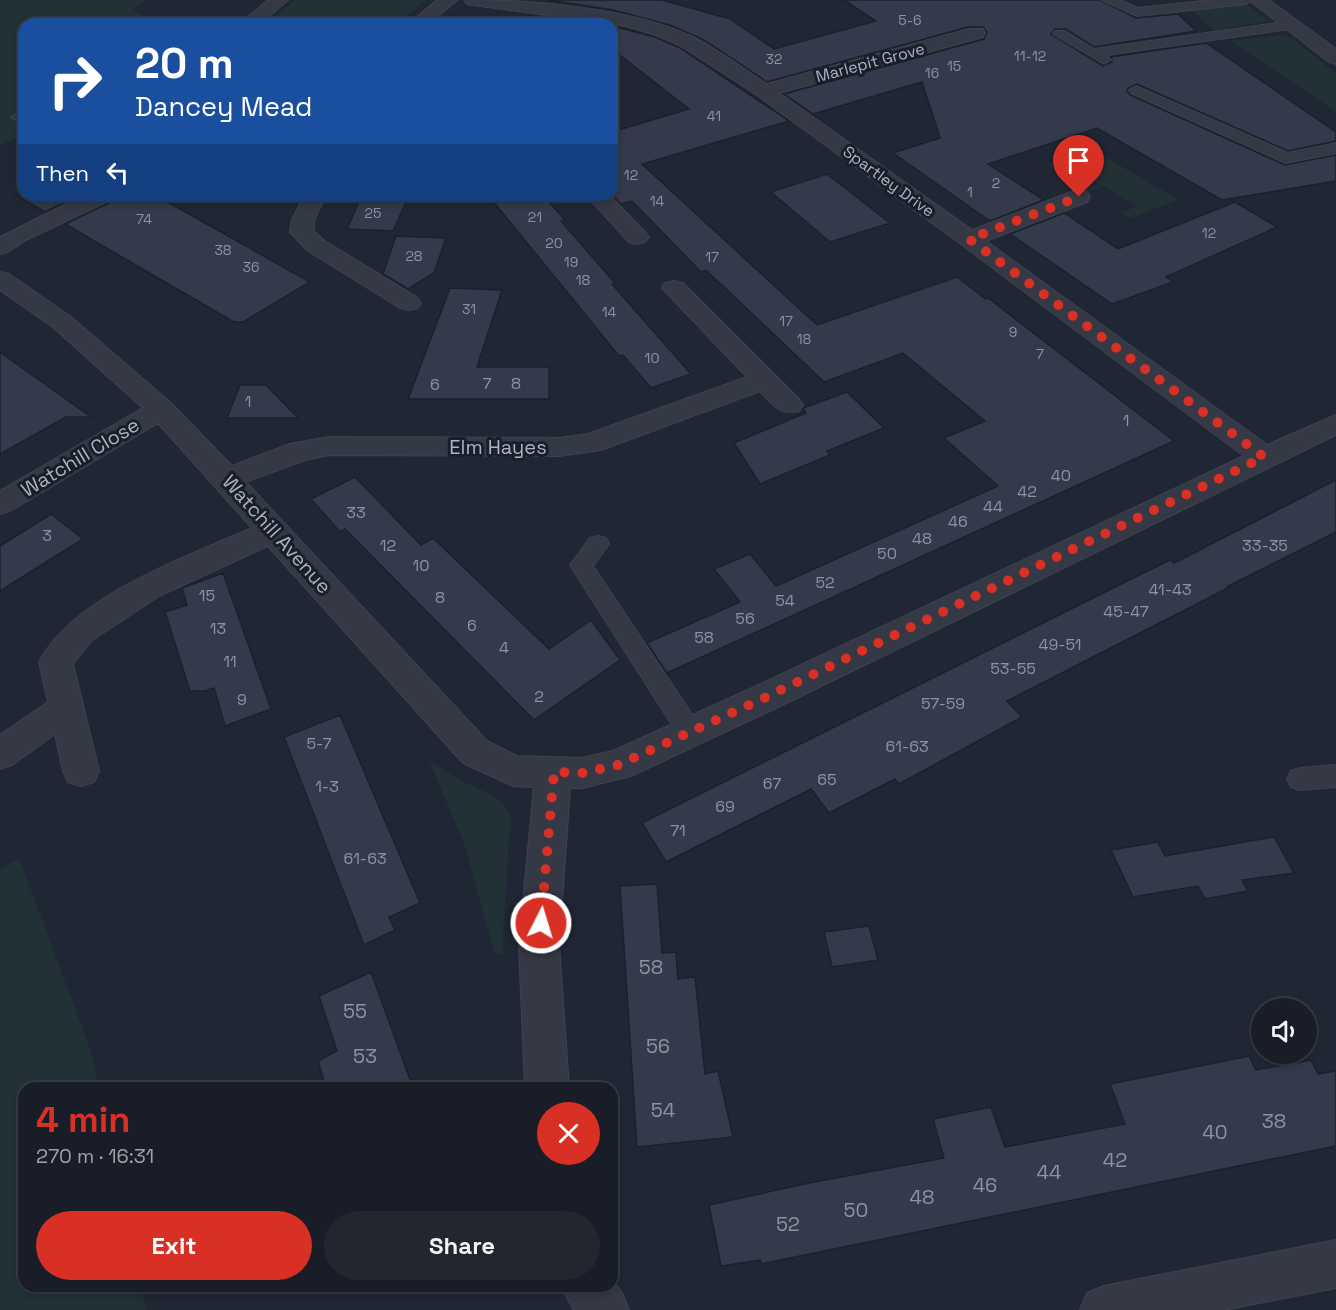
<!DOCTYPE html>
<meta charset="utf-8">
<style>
body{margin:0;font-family:"Space Grotesk",sans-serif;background:#21262f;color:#f1f3f6;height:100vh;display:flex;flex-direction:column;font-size:22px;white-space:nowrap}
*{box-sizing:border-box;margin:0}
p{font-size:20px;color:#9fa2a7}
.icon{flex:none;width:33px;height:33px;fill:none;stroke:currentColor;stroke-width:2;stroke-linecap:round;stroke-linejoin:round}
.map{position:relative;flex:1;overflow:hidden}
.sheet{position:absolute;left:18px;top:1082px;width:600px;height:210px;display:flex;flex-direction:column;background:#181d27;border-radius:18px;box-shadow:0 3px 9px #0003,0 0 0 2px #363b44}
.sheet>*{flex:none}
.top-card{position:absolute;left:18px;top:18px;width:600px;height:183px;border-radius:18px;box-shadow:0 3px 9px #0003,0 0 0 2px #363b44;background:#1a4fa0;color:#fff;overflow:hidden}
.tools{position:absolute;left:1251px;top:998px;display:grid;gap:12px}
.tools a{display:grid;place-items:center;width:66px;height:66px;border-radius:50%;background:#181d27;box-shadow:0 3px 9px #0003,0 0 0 2px #363b44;font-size:30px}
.pin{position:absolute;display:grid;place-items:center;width:51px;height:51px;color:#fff;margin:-62px -26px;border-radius:50% 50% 50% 0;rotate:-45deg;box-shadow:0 0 6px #0007}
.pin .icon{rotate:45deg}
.me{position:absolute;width:66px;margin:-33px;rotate:5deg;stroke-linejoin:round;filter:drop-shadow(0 0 4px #0008)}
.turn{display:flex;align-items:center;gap:21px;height:126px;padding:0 18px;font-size:27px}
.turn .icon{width:78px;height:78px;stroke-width:2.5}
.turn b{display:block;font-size:42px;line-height:51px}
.then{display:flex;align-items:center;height:57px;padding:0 18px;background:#0003;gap:12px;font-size:22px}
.round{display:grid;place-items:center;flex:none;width:63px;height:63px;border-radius:32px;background:#21262f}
.headline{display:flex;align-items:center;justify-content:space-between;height:102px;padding:0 18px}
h1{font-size:36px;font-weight:700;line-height:45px;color:#d93025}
.button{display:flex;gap:12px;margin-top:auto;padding:12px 18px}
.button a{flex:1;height:69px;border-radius:36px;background:#d93025;color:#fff;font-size:24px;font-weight:700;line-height:69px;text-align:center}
.button a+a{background:#21262f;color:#f1f3f6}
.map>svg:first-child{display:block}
.green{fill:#223136}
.building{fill:#333a4b;stroke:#1b202c;stroke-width:1.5}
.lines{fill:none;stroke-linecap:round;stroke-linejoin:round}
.service-casing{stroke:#3d424f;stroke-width:2}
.minor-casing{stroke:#3d424f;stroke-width:2}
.service{fill:#343945;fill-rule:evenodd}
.minor{fill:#343945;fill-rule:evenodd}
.route{stroke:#d93025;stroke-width:10;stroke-dasharray:0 18}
.labels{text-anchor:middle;stroke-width:6;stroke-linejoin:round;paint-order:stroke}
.far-number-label{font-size:14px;fill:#8d93a2}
.far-street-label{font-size:16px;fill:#aeb3c2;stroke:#191e2a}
.number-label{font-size:16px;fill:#8d93a2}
.street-label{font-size:20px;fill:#aeb3c2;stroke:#191e2a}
.near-number-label{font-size:20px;fill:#8d93a2}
</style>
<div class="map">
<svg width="1336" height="1310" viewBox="0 0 1336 1310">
<rect width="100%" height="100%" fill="#202734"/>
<!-- green -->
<path class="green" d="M0,0H146L132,11L164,24H24V135L0,145Z
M295,0H426L397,24H265Z
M1239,5H1248L1268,21L1214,30L1192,11Z
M1280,35L1291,38L1336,73V112L1231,41Z
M1091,148L1178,200L1130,218L1121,213L1137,206L1103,186L1087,192L1084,190L1099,184L1074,168L1061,173L1047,164Z
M429,760C440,768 450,775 462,781C487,794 521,802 509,838L502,954H495L464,843Z
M19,858L91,1051L99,1087L24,1088V1286H141L146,1310H0V869Z"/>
<!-- building -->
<path class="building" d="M548,0H662L730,19L774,49L876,21L844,0H1100L1136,18L1178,14L1196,31L1094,47L1066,29H1055L1051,34L1103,66L1112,62L1111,57L1206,43L1336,132V141L1288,151L1137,84L1128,88L1127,91L1130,95L1285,165L1336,155V181L1222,200L1097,128L988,164L1044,200L990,221L893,153L940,138L922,82L813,114L784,94L984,39L987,32L983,27H968L767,82L704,40L670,25L613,10Z
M612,26L655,37L680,48L789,121L642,164L817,325L957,277L986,299L988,298L1174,441L667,673L647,643L740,602L714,569L750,554L776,586L998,486L944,438L985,421L903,353L824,382L706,270L701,272L632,201L621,204L612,195V132L689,109L612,49Z
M827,174L890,223L830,242L771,192Z
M16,195H79L45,212Z
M115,195H155L310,282L243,322H234L65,224L111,202Z
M362,195H409L393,231L347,229Z
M488,195H543L565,220L561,221L615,283L612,284L691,374L651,388L623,355L619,356Z
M1235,202L1277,227L1166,277L1173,282L1112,304L1010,234L1064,213L1118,249Z
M396,236L446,238L434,273L408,289L383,274Z
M450,288L502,290L477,367H549V399H408Z
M0,352L91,417H66L0,454Z
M240,385H266L298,418H227Z
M847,392L884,428L827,451L830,455L760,484L734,443L806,413L803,408Z
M355,477L421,545L433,538L549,649L591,620L620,660L534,720L345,529L340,532L311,499Z
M1336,480V532L1228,586L1230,587L1007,701L1022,717L899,784L895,779L829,813L811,789L666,862L642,823L1127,581L1170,560L1174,563Z
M51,514L83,539L0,591V546Z
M223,573L271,709L225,726L214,688L205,691H190L165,612L187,605L182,588Z
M340,715L420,903L389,917L395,930L364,945L284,737Z
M1274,837L1294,873L1242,880L1248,891L1205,899L1198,886L1133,897L1111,850L1158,842L1165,856Z
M657,884L662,953L676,952L678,979L695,977L705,1074L718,1071L733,1137L637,1147L620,886Z
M869,926L878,960L832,967L824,932Z
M371,972L413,1088H326L318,1061L337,1051L319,996Z
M1249,1056L1256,1070L1311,1060L1318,1074L1336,1071V1146L761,1264L760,1260L721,1266L709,1205L809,1183L944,1158L933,1119L991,1107L1005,1147L1125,1124L1110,1084Z"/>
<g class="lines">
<defs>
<path id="service" d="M1102,0H1119L1138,8L1211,0H1252L1246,4L1137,16Z
M1292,21L1299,25L1297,28L1106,55L1111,60L1104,64L1053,34L1055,31H1065L1094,49Z
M1136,86L1288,153L1336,143V153L1286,163L1281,161L1131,93L1129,90Z
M18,113L24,114V124L11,117Z
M598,536L606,538L609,544L593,566L699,725L703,732L699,739L690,743L681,739L570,565L590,538Z
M1336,765V787L1300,790L1291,787L1287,779L1291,771L1300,768Z"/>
<path id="minor" d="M268,0H288L260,24H240Z
M437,0H457L429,24H409Z
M464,0C531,0 634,8 693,37C719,50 743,69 767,84L969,29H983L985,33L983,37L779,93L972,230L1071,192L1079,190L1087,192L1090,197L1087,202L986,241L1267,445L1336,415V435L774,709L631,776L582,788H570L559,944L569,1088H525L519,944L534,787L513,786L463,763L268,546L159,596L91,641L73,664L99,771L94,782L81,786L68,782L63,771L55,734L12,765L0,769V735L48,702L39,662C74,596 186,557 252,528L158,423L10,511L0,514V491L143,408L53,327L0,290V272L9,274L71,317L171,403L232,466L290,444L329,437L559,438L588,434L747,377L662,288L665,283L674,281L683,283L799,399L803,405L799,411C780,416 772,404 760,391L601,450L559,456L329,455L305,460L246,482L487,741L517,756L582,758L613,751L750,689L1244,456L961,244L757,95L681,46L656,35L626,26L473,5L467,4Z
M1249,0H1269L1336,49V64L1329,62Z
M84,195H113L110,200L26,240L8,252L0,254V237Z
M304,195H326L314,220V231L323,240L418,298L421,303L418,308L409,310L400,308L307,250L290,232L292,220Z
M586,195H609L645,232L649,237L645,242L637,244L629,242Z
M1336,1240V1288L1224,1310H1080L1087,1293L1104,1286Z
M612,1281L622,1293L629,1310H574L561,1286H612Z"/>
</defs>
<!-- service casing -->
<use href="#service" class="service-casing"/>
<!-- minor casing -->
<use href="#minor" class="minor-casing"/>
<!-- service -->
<use href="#service" class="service"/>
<!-- minor -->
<use href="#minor" class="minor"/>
</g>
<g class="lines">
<!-- route -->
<path class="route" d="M541,923L554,772L582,773L618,765L762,699L1264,457L969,239L1079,197"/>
</g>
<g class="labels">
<!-- far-number labels -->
<g class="far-number-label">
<text x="910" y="25">5-6</text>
<text x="1030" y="61">11-12</text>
<text x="774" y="64">32</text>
<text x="954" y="71">15</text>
<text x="932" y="78">16</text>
<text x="714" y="121">41</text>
<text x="631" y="180">12</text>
<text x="996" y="188">2</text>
<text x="970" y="197">1</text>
<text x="657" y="206">14</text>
<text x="373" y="218">25</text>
<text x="535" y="222">21</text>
<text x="144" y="224">74</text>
<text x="1209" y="238">12</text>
<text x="554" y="248">20</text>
<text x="223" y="255">38</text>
<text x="414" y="261">28</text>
<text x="712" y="262">17</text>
<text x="571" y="267">19</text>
<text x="251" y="272">36</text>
<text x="583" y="285">18</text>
<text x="469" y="314">31</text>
<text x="609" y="317">14</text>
<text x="786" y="326">17</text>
<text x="1013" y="337">9</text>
<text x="804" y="344">18</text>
<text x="1040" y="359">7</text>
<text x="652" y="363">10</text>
</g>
<!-- far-street labels -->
<g class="far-street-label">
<text transform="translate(870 62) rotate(-15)" y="6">Marlepit Grove</text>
<text transform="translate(889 181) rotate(36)" y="6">Spartley Drive</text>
</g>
<!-- number labels -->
<g class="number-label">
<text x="487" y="389">7</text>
<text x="516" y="389">8</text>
<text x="435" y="390">6</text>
<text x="248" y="407">1</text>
<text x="1126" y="426">1</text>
<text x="1061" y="481">40</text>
<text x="1027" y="497">42</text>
<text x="993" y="512">44</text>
<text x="356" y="518">33</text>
<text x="958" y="527">46</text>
<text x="47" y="541">3</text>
<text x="922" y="544">48</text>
<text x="388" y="551">12</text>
<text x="1265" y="551">33-35</text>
<text x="887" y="559">50</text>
<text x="421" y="571">10</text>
<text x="825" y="588">52</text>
<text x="1170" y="595">41-43</text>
<text x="207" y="601">15</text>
<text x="440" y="603">8</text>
<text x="785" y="606">54</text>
<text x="1126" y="617">45-47</text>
<text x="745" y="624">56</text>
<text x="472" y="631">6</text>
<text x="218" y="634">13</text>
<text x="704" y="643">58</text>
<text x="1060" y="650">49-51</text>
<text x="504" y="653">4</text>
<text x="230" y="667">11</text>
<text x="1013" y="674">53-55</text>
<text x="539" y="702">2</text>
<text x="242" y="705">9</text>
<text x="943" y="709">57-59</text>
<text x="319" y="749">5-7</text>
<text x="907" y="752">61-63</text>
<text x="827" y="785">65</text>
<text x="772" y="789">67</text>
<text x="327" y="792">1-3</text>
<text x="725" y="812">69</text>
<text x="678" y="836">71</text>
<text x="365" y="864">61-63</text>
</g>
<!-- street labels -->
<g class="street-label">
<text x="498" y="454">Elm Hayes</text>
<text transform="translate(80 457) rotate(-31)" y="7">Watchill Close</text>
<text transform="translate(277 534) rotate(48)" y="7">Watchill Avenue</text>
</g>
<!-- near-number labels -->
<g class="near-number-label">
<text x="651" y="974">58</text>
<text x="355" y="1018">55</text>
<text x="658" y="1053">56</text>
<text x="365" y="1063">53</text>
<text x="663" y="1117">54</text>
<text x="1274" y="1128">38</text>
<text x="1215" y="1139">40</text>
<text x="1115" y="1167">42</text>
<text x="1049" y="1179">44</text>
<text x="985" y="1192">46</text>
<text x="922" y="1204">48</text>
<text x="856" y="1217">50</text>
<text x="788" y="1231">52</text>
</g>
</g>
</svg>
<div class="tools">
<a><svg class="icon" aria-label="sound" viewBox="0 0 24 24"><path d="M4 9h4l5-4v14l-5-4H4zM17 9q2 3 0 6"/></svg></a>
</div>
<div class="pin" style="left:1079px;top:197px;background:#d93025"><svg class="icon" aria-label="arrive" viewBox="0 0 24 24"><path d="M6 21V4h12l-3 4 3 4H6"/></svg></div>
<svg class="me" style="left:541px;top:923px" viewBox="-20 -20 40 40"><circle r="17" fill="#d93025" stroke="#fff" stroke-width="3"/><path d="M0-11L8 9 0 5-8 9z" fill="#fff"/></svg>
<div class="top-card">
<div class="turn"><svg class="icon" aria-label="right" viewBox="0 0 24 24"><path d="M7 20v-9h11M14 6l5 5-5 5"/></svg><div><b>20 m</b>Dancey Mead</div></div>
<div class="then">Then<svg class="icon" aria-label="left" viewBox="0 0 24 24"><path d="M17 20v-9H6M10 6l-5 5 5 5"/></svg></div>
</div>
<section class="sheet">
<div class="headline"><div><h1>4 min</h1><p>270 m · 16:31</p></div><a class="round" style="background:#d93025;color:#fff"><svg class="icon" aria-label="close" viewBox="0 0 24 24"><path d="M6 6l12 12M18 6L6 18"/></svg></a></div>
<div class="button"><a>Exit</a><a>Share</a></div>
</section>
</div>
